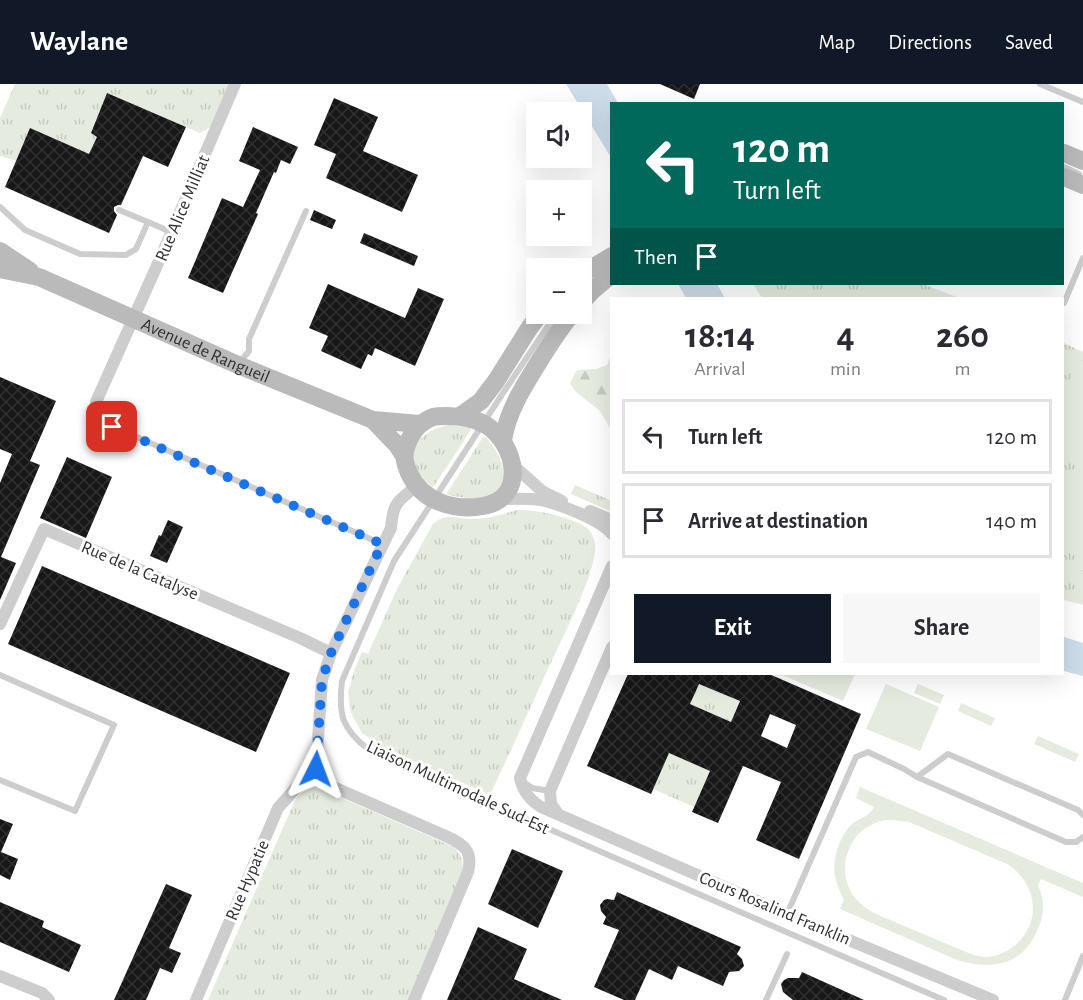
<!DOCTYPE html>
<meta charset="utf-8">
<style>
body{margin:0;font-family:"Alegreya Sans",sans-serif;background:#f7f7f7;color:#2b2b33;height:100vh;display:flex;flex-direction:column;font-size:22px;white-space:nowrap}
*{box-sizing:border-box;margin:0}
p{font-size:20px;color:#7c7c81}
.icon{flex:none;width:33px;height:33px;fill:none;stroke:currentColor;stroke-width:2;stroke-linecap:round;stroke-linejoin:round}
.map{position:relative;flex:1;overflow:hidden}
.drawer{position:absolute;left:610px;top:213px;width:454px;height:378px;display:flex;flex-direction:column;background:#fff;border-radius:0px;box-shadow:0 6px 24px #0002}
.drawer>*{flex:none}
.hud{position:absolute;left:610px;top:18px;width:454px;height:183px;border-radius:0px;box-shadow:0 6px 24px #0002;background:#00695c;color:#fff;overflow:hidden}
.fabs{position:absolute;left:526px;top:18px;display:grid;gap:12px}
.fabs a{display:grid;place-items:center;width:66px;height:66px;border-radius:0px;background:#fff;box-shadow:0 6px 24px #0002;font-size:30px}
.pin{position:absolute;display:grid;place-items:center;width:51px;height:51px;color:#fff;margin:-26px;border-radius:12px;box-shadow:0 3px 9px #0006}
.me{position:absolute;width:66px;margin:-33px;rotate:3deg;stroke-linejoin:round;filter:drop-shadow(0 0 4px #0008)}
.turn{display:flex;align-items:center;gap:21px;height:126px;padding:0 24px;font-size:27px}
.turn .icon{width:78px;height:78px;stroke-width:2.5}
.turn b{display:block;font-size:42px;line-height:51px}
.then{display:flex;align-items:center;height:57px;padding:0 24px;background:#0003;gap:12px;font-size:22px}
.eta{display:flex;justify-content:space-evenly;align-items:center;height:102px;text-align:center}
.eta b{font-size:36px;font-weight:700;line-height:42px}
.button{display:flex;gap:12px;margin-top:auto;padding:12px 24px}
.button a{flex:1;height:69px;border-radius:0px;background:#111827;color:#fff;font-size:24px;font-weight:700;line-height:69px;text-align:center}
.button a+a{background:#f7f7f7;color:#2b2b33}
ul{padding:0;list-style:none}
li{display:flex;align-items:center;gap:18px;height:75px;margin:0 12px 9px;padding:0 12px;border:3px solid #e1e1e2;border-radius:0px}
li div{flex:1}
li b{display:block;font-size:22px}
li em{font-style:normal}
header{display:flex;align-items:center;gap:36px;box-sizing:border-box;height:84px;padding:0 30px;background:#111827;color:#fff}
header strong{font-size:28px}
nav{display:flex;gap:33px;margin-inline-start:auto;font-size:21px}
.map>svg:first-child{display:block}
.grass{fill:url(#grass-tufts)}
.forest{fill:url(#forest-firs)}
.pitch{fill:#e5ecdf;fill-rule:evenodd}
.water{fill:#cdddea}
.building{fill:url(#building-cross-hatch);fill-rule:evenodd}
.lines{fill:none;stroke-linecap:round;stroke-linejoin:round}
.lane{stroke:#cdcdcd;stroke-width:6}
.street{stroke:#cdcdcd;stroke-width:12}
.secondary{stroke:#bababa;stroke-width:18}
.route{stroke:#1a73e8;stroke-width:10;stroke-dasharray:0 18}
.labels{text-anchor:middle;stroke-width:6;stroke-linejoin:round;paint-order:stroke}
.street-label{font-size:18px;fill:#303030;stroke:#fff}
</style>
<header>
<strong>Waylane</strong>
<nav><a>Map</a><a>Directions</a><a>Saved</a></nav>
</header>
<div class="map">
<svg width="1083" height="916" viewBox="0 0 1083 916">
<defs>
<pattern id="grass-tufts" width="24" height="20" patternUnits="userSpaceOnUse" patternTransform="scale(1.5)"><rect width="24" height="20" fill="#e5ecdf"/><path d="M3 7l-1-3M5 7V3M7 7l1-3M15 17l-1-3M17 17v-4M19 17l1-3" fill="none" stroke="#c5cbc0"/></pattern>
<pattern id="forest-firs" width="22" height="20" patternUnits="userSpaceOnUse" patternTransform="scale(1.5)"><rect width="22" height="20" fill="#e5ecdf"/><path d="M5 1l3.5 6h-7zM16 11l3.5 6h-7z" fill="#c5cbc0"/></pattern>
<pattern id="building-cross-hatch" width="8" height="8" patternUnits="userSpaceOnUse" patternTransform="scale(1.5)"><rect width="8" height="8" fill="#171717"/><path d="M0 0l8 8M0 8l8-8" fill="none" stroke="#303030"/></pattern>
</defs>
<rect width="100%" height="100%" fill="#fff"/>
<!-- grass -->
<path class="grass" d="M15,0H230L212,42L200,49L107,9L91,48L97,53L89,70L16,77L0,72V34Z
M753,200H923L959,214H762Z
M1064,259L1083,268V521L1064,516Z
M450,341L470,344L471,346L434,402L432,403C401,378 412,347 450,341Z
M483,353H486C500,369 518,402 487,413C475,417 460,413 448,411L447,409Z
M575,401L612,417V428L571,410Z
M517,426C534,425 573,433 587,444C591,447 594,454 595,459C599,482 564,551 553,574C532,620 511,666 490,711L384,664L362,649L351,629L348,609L354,587L362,568L368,570L397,505L433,440C446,427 458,436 474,435C489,435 503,430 517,426Z
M699,600L740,617L731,638L690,620Z
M669,669L710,687L694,723L653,705Z
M314,704L326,707L454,763C462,771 463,777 463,789L408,916H208L295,716C300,709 306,705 314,704Z"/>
<!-- forest -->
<path class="forest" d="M612,268V346H611L600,327L575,307L570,299L577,286L596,285L607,281Z"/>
<!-- pitch -->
<path class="pitch" d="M861,200H894L927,214H854Z
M1072,290L1083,295V370L1064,361V308Z
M1064,386L1083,395V470L1064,461Z
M780,590H855L843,617Z
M886,600L939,623L920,667L866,645Z
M918,600L944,611L940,620L914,609Z
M961,619L995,634L991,642L958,627Z
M1038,652L1079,670L1075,678L1034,660Z
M860,703L1083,799V813L1041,795L1038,801C1045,818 1045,830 1037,847C1022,882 991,886 957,876L840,825L844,816C840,808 837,801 835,793C832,776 839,752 852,740C860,734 870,732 874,723L856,714ZM885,736H893L909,738L1007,780C1039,800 1043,843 1010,865C1004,869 996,872 988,873C980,873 973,871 966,868C943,858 920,849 897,839C884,833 870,829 860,819C846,807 841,785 848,768C854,750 867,740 885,736Z"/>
<!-- water -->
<path class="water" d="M566,0H607L618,19L612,20V75Z
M678,200H717L725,214H686Z
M1064,553L1083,559V592L1064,587Z"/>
<!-- building -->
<path class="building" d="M660,0H700L694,15Z
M107,9L186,43L168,83L143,72L121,121H118L114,123V127L117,131L109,149L5,103L30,44L89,70L97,53L91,49Z
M334,14L378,33L363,67L418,91L402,128L326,94L336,70L314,61Z
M253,43L298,63L290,80L281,76L276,89L274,88L256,129L258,130L223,209L188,194L222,114L243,123L260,86L239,77Z
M314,126L336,136L332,145L310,136Z
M364,149L418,172L414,182L360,159Z
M328,200L405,234L418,204L444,215L415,282L375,264L372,272L368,270L361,285L321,267L328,252L309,244Z
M0,293L56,317L30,377L40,381L1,473L16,479L0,516V399L12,370L0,365Z
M67,373L112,393L86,454L40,434Z
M168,436L183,443L167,479L150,472L159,451L161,452Z
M42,482L290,589L256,668L8,560Z
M628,590H769L861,630L799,775L756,756L781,698L743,682L718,739L692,728L710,687L669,669L651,710L587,682ZM699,600L740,617L731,638L690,620ZM770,630L796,641L787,664L761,652Z
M0,735L13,740L1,768L18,775L10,796L0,791Z
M512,765L563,787L538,844L488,820Z
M166,800L192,811L169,864L181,869L172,889L160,884L146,916H114Z
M617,808L741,863L737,870L742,875L744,882L739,887L729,888L723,902L678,882L672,896L649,885L635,916H624L594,903L619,846L603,840L606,833L601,827L600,821L604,816L607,815L614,816Z
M0,818L44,837L42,843L81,861L69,888L0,858Z
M478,843L527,865L514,895L562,916H447Z
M802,888L864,916H793L783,908L781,900L784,896L788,894H799Z"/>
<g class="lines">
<!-- lane -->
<path class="lane" d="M1040,0L1083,18
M1064,83L1079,90
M0,123L25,146L80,170L126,171L136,165L148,138L171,148
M119,126L148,138
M1064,219L1083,174
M556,230L501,312L394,477L342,597C338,631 342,645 369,666C560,751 752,833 944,916
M240,278L249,267V255L306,127
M100,337L382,460
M0,591L114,641L75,727L0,696
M917,693L948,670L1078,726L1083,731
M525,699L532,704L550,707
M787,830L856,673L868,668L904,685L917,693L1066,758H1076L1083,753
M766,916L787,870
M1065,916L1083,872"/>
<!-- street -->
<path class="street" d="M100,337L96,318L163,168L235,0
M513,381L542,407L562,417
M502,415C514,415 528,414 540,416C559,420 600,435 612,450
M590,427L612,436
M612,482L520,694C523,708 530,716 541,723L803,837L993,916
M0,540L44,445L300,554L331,569
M558,730L551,720L550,707L612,563
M0,892L42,909L49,916
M196,916L278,724L296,704L319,693
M414,916L468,788C473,768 465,761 448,753L324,699L319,693L316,685L322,596L331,569L391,444C393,419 397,417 417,402"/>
<!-- secondary -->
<g class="secondary">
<path d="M1064,69L1083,77"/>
<path d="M1064,93L1083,101"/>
<path d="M0,167L30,187"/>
<path id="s1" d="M0,185L39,193L238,281L373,336L420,340"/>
<path d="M582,190L612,172"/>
<path d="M582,218L593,206L612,190"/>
<path d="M446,332C460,332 474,334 486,341C516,360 528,414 483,422C454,427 422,418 409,389C403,375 403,368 410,354C414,345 423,337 433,333C437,332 442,332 446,332Z"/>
<path d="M460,332L481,317L496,297L530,243L540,230"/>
<path d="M373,336L397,361L404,372"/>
<path d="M503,356C508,326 524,302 540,276C550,260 560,244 572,230"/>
</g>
</g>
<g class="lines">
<!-- route -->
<path class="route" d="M112,343L382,460L331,569L322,596L316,685"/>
</g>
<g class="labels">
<!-- street labels -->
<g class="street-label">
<text transform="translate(182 124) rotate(-67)" y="6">Rue Alice Milliat</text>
<text dy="6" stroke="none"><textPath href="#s1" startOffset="222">Avenue de Rangueil</textPath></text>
<text transform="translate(140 486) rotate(23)" y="6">Rue de la Catalyse</text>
<text transform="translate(458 703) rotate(25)" y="6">Liaison Multimodale Sud-Est</text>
<text transform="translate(247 796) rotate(-67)" y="6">Rue Hypatie</text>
<text transform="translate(775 824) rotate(23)" y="6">Cours Rosalind Franklin</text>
</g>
</g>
</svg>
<div class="fabs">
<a><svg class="icon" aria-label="sound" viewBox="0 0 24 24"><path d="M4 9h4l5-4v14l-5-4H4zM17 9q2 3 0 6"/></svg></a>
<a>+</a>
<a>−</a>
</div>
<div class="pin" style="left:112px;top:343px;background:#d93025"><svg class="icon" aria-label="arrive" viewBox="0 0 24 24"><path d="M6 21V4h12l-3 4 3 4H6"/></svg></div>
<svg class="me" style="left:316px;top:685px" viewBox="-20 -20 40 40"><path d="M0-17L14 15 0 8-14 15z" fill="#1a73e8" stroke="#fff" stroke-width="4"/></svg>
<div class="hud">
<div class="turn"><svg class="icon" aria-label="left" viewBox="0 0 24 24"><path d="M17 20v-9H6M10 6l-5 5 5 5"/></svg><div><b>120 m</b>Turn left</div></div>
<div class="then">Then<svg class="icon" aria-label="arrive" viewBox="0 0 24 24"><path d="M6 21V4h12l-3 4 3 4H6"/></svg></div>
</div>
<section class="drawer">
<div class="eta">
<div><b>18:14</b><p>Arrival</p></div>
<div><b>4</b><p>min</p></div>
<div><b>260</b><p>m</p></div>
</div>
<ul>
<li><svg class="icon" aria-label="left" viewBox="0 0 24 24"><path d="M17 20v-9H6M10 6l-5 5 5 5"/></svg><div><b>Turn left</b></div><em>120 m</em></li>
<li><svg class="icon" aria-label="arrive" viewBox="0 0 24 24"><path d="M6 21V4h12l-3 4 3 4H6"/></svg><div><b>Arrive at destination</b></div><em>140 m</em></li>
</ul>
<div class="button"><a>Exit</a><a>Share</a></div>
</section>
</div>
